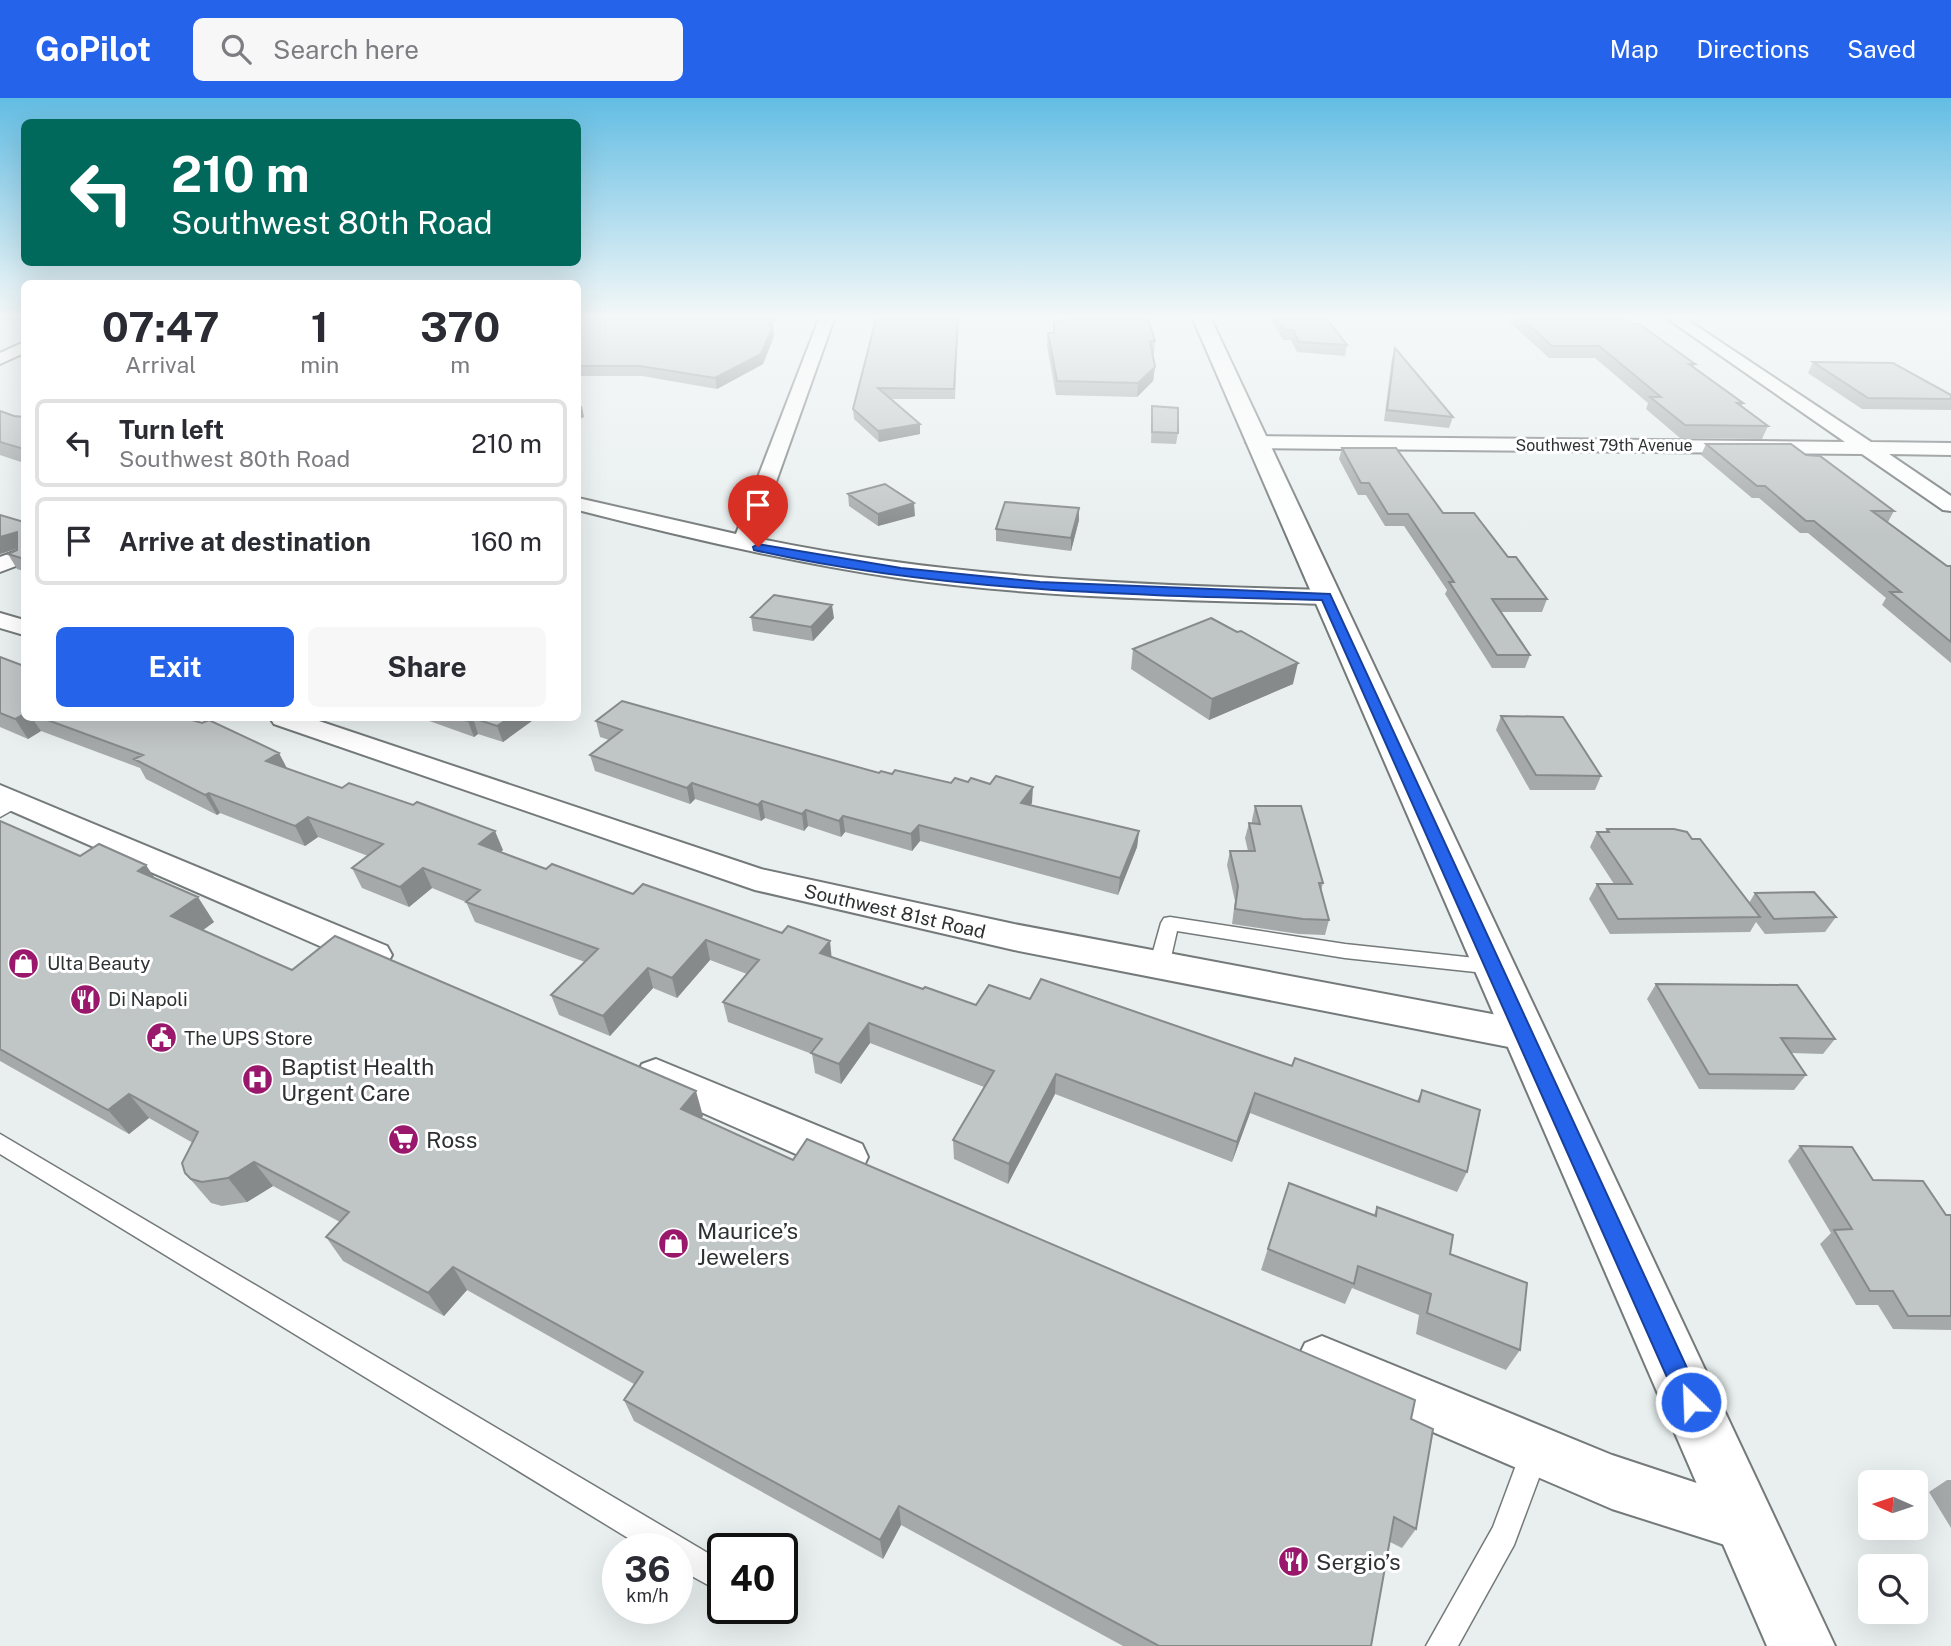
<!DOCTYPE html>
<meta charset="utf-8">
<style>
body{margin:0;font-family:"Public Sans",sans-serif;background:#f7f7f7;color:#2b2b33;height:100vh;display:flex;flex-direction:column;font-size:26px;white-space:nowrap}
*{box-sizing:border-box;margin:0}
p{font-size:23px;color:#7c7c81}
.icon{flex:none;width:38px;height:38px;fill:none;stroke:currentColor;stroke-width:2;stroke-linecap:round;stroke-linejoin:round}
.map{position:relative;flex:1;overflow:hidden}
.side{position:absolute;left:21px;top:182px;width:560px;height:441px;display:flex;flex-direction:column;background:#fff;border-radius:10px;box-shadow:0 7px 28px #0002}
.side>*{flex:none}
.banner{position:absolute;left:21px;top:21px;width:560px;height:147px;border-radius:10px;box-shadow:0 7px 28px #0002;background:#00695c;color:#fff;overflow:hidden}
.needle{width:46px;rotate:273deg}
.tools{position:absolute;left:1858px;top:1372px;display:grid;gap:14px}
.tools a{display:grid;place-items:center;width:70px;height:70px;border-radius:10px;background:#fff;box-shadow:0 7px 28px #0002;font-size:35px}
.speed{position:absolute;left:602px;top:1435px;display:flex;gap:14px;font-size:35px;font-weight:700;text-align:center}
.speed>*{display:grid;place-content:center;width:91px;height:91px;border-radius:50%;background:#fff;box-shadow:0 7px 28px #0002;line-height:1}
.speed small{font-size:18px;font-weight:400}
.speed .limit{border:4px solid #111;border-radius:10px;background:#fff;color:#111}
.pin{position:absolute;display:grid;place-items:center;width:60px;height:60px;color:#fff;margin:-72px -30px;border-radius:50% 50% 50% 0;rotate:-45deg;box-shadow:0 0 7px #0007}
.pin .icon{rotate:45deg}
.me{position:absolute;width:77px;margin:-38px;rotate:336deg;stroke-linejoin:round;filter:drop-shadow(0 0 5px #0008)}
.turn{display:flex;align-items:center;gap:24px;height:147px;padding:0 35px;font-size:32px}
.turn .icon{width:91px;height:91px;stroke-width:2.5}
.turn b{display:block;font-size:49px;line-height:60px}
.eta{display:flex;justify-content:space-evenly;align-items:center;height:119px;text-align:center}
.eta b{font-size:42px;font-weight:700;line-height:49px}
.primary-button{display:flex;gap:14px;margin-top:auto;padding:14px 35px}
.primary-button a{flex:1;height:80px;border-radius:10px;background:#2563eb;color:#fff;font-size:28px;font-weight:700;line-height:80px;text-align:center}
.primary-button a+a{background:#f7f7f7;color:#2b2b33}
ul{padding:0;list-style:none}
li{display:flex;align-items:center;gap:21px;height:88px;margin:0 14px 10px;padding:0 21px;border:4px solid #e1e1e2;border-radius:10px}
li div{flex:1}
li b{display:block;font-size:26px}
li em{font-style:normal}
header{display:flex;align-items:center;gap:42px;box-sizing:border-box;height:98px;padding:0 35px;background:#2563eb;color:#fff}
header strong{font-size:33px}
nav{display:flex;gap:38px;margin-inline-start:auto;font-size:24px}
.search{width:490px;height:63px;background:#f7f7f7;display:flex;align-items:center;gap:18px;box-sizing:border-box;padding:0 24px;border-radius:10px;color:#7c7c81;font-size:26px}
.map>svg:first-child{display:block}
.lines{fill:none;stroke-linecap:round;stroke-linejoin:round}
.service-casing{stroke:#747979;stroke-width:3}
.minor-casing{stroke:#747979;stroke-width:4}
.tertiary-casing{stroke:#747979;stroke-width:4}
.service{fill:#fff;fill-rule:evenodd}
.minor{fill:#fff;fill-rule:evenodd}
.tertiary{fill:#fff;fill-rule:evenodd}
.wall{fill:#a5a9aa}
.shaded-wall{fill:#868a8b}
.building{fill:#c0c5c6;stroke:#868a8b;stroke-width:2}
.route{fill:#2563eb;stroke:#184099;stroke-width:2}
.labels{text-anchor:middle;stroke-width:6;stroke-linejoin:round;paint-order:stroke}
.far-street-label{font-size:16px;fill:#2e3031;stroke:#fff}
.street-label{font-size:19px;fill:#2e3031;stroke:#fff}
.poi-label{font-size:19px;fill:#2e3031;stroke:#fff;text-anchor:start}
.near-poi-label{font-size:23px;fill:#2e3031;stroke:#fff;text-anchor:start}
</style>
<header>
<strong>GoPilot</strong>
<div class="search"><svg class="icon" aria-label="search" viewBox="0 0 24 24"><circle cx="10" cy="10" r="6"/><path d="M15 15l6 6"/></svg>Search here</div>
<nav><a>Map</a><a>Directions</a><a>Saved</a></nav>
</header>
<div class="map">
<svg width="1951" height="1548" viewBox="0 0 1951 1548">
<rect width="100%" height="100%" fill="#e9efef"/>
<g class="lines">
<defs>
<path id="service" d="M17,700L23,701L25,705L0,719V707Z
M1170,819L1345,846L1494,862L1501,864L1504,869L1501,874L1494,876L1345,860L1177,833L1169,868L1166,873H1152L1149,868L1161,825L1164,820Z
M0,1036L723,1464V1491L719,1493L677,1470V1451H646L0,1056Z
M1535,1339L1545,1343L1549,1353L1514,1447L1458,1548H1426L1493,1429L1525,1343Z"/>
<path id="minor" d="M819,221H834L756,440C945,480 1134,487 1326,492L1335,494L1338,499L1335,504L1326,506C1183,502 1039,500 898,480C789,464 684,439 578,412V400L736,436Z
M1668,221H1686L1871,344L1951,345V357L1889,356L1951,398V413L1943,412L1862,356L1256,350L1246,344L1256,338L1845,344Z
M24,244V255L0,266V255Z
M24,450V465L0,474V459Z
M0,515L24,522V537L0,530Z
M270,620H310L761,771L1014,826L1524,922L1538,926L1543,937L1538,948L1524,952L1014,852L755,792L274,626Z
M0,687L387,848L392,857L387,866L374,870L361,866L0,708Z
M656,961L862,1046L868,1059L862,1072L847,1077L832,1072L642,988L636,977L642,966Z
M1322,1238L1612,1357L1766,1408L1774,1427L1766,1446L1747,1454L1612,1411L1305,1279L1297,1262L1305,1245Z"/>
<path id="tertiary" d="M1193,221H1211L1835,1548H1767Z"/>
</defs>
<!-- service casing -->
<use href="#service" class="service-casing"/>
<!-- minor casing -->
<use href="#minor" class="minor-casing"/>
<!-- tertiary casing -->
<use href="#tertiary" class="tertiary-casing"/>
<!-- service -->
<use href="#service" class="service"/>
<!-- minor -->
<use href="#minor" class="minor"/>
<!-- tertiary -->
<use href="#tertiary" class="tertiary"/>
</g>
<!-- wall -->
<path class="wall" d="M0,221H24V223H0Z
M578,221L773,229L774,238L763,266L717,291L642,278H578Z
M958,221L955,301H891L920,326V336L879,344L854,321L853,311Z
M1074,221H1148L1155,243L1154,256H1152L1155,269L1153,283L1137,299L1056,297L1047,248L1048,235H1054L1074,222Z
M1271,221H1327L1347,247L1345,258L1297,254L1291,242H1283Z
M1506,221H1626L1632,226L1695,266L1694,269L1743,305L1742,308L1768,328L1762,341L1680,340L1646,311L1648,305L1595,260H1549Z
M1395,250L1453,319L1449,330L1384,323L1392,260Z
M1813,264L1951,297V312L1862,311L1808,275Z
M1152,308L1178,335L1176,346L1151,345Z
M0,313L14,318L24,319V365L0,357Z
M1706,346L1806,357L1894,413L1888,424L1947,468H1951V565L1882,507L1886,500L1808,435H1800L1759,400H1752L1701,357Z
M1342,350L1443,415L1508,459L1547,501L1542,514H1501L1530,557L1525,570H1492L1445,496L1447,492L1404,428H1385L1366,397H1358L1339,361Z
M848,396L915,418L878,428L849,408Z
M0,417L24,424V473L17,471L8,456L17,452V451L0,456Z
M1079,422L1071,453L996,443V431Z
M751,519L834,520L813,543L753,533Z
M1133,551L1293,586L1209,622L1131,571Z
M0,559L24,620H185L287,670L503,752L500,754L546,771L633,796L832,859L923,891L976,907L1030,901L1292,968L1417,1003L1422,992L1467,1074L1457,1094L1250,1015L1232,1064L1055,996L1008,1086L954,1061L953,1042L984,989L870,945L841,986L815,975L812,956L728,924L723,904L747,876L710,862L677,900L653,890L610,938L559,917L551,897L585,864L475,824L466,804L432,790L409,809L362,790L352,770L368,758L318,739L305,748L220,715L217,717L146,681L140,670L41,633L28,641L0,629Z
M1501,618L1601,678L1595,692H1530L1496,632Z
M421,620H536L503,644L478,636L474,639Z
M596,623L879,675L892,676L1032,705L1030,707L1139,733L1137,749L1118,797L920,743L912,753L845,734L841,739L808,728L804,733L765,720L761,723L695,701L690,706L595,673L590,657L609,642L600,639Z
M1255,708L1323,785L1321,793L1329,822L1325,837L1299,836L1232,826L1235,803L1227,767L1230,753H1248L1245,740L1249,725H1252V722Z
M0,723L80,758L155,780L214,824L203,832L292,872L703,1018L701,1020L793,1062L1411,1321L1416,1431L1402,1450L1390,1444L1371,1548H1123L901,1427L883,1461L634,1323L624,1302L634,1286L467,1192L444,1218L343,1163L326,1139L340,1124L273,1088L247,1104L222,1108L211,1105L185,1075L193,1045L149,1020L129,1036L0,963Z
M1607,731L1692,741L1749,805L1755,795L1836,819L1825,834L1765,836L1756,824L1750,834L1610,836L1589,801L1597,786H1614L1590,749L1597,734H1605Z
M1656,886L1835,941L1823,956L1791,955L1806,977L1794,992L1699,991L1647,901Z
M1800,1048L1946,1117H1951V1232L1893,1231L1878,1207H1856L1820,1146L1831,1135L1788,1063Z
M1289,1085L1374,1117L1377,1109L1450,1156L1520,1252L1506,1272L1416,1236L1419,1217L1352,1190L1345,1206L1261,1172Z
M1947,1382H1951V1430L1929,1394Z"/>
<!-- shaded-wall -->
<path class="shaded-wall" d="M771,221H775L773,229L774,238L763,266L717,291L715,280L768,228Z
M1155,269L1153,283L1137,299L1138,285Z
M582,308L584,319L578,322V311Z
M920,326V336L879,344L878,333Z
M914,405L915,418L878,428V416Z
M1079,410V422L1071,453V440Z
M17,434L24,448L0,456V439Z
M832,507L834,520L813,543L811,529Z
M1298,565L1293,586L1209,622L1212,601Z
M24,616V620H32L41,633L28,641L15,621Z
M473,620L478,636L474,639L468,623Z
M509,620H536L503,644L497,628Z
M279,655L289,674L266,663Z
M692,685L695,701L690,706L687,690Z
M1033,689L1032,705L1020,721L1021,705Z
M209,695L220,715L217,717L205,697Z
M762,703L765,720L761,723L758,707Z
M806,712L808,728L804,733L802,716Z
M843,718L845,734L841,739L839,723Z
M308,719L318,739L305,748L295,728Z
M919,727L920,743L912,753L911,736Z
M495,733L503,752L486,766L479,746Z
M1139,733L1137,749L1118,797L1120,780Z
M146,767L163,792L138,773Z
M423,770L432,790L409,809L400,789Z
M198,799L214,824L188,843L171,818Z
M706,842L710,862L677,900L672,880Z
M830,843L832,863L820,855Z
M648,870L653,890L610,938L603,918Z
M869,925L870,945L841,986L839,966Z
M1056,976L1055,996L1008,1086L1009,1066Z
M696,993L703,1018L688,1035L681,1011Z
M1255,995L1250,1015L1232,1064L1237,1044Z
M129,996L149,1020L129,1036L108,1012Z
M254,1064L273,1088L247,1104L228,1080Z
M453,1169L467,1192L444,1218L428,1195Z
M899,1408L901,1427L883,1461L880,1442Z"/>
<!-- building -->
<path class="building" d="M578,221H771L768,228H773L761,256L715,280L640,268H578Z
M876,221H958L954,291L878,290L920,326L878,333L853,311Z
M1076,221H1148L1155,243H1150L1155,269L1138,285L1057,283L1048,235H1054V223L1076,222Z
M1278,221H1327L1347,247L1299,244L1293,232H1285Z
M1522,221H1626L1632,226H1639L1695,266H1689L1743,305H1737L1768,328L1685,327L1650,299H1661L1599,248H1552Z
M1395,250L1453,319L1387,312Z
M1813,264L1893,265L1951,297V301L1868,300Z
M1152,308L1178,310V335L1152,334Z
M0,313L14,318L24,319V351L0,344Z
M1706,346H1791L1806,357L1820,358L1894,413H1872L1947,468H1951V544L1890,494H1901L1814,423H1806L1765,388H1757Z
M1342,350H1396L1443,415H1474L1508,459H1516L1547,501H1492L1530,557H1497L1449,484H1454L1408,416H1388L1369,385H1361Z
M885,386L914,405L878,416L848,396Z
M1005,404L1079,410L1071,440L996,431Z
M0,417L24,424V461L8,456L17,452V434L0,439Z
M774,497L832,507L811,529L751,519Z
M1211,520L1237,534L1241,533L1298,565L1212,601L1133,551Z
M0,559L24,568V616L15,621L0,615Z
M622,603L879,675L881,673L892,676L895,672L951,685L955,680L968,684L971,680L990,686L996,678L1033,689L1021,705L1139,733L1120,780L919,727L911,736L843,718L839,723L806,712L802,716L762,703L758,707L692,685L687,690L590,657L622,632L596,623Z
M1501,618L1563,619L1601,678L1536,677Z
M42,620H185L202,625L209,622L279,655L266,663L342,690L349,685L413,707L417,704L495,733L479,746L546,771L552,766L633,796L643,786L782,835L788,828L830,843L820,855L923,891L925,889L976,907L989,887L1030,901L1041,881L1292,968L1295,960L1419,1004L1422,992L1480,1012L1467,1074L1255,995L1237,1044L1056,976L1009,1066L953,1042L994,973L869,925L839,966L811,955L822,941L723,904L759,862L706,842L672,880L648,870L603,918L551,897L598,851L466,804L480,792L423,770L400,789L352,770L383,746L308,719L295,728L209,695L205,697L134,661L143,657Z
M458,620H509L497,628L473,620L468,623Z
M1255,708H1301L1323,785H1319L1329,822L1303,821L1235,811L1238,788L1230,753H1255L1249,725L1260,726Z
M0,723L80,758L99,746L146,767L138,773L198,799L171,818L292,872L335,838L696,993L681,1011L793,1062L807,1041L1415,1302L1411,1321L1433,1331L1416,1431L1394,1419L1371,1548H1159L899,1408L880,1442L624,1302L643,1274L453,1169L428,1195L326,1139L349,1114L254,1064L228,1080L202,1084L191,1081L185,1075L182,1065L198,1034L129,996L108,1012L0,951Z
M1607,731H1674L1687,734L1692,741H1700L1760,819L1618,821L1597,786H1632L1597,734H1609Z
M1814,794L1836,819L1774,821L1755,795Z
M1656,886L1797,887L1835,941L1781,940L1806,977L1709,976Z
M1800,1048L1852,1049L1873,1082L1923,1083L1946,1117H1951V1218H1908L1893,1193H1870L1834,1132L1852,1131Z
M1289,1085L1376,1118L1377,1109L1453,1137L1450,1156L1527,1185L1520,1252L1427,1215L1431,1196L1358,1168L1354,1186L1268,1151Z"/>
<!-- sky -->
<linearGradient id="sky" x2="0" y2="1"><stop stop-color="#62bde3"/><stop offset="0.5" stop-color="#f5f8f8"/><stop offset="1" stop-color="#f5f8f8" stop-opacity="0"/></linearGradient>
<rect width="1951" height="438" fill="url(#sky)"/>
<!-- route -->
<path class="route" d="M758,446L901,470L1040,484L1330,496L1699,1296L1703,1304L1699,1313L1691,1317L1682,1313L1322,502C1132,497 940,494 754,452L753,449Z"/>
<!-- icons -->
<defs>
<symbol id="shop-disc" viewBox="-11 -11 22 22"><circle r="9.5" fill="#9a186c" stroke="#fff"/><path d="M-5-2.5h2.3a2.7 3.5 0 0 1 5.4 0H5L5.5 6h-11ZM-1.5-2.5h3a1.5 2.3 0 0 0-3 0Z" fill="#fff"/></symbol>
<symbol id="restaurant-disc" viewBox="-11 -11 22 22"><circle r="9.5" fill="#9a186c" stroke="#fff"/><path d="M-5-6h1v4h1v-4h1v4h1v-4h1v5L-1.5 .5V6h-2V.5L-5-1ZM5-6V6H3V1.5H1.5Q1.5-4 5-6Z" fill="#fff"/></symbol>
<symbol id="civic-disc" viewBox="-11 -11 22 22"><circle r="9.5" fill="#9a186c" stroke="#fff"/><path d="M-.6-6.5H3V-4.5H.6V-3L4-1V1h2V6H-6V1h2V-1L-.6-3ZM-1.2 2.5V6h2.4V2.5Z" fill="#fff"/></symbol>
<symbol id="hospital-disc" viewBox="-11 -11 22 22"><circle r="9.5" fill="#9a186c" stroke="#fff"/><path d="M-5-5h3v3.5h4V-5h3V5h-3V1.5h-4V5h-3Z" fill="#fff"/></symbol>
<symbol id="supermarket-disc" viewBox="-11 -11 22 22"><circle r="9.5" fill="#9a186c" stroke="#fff"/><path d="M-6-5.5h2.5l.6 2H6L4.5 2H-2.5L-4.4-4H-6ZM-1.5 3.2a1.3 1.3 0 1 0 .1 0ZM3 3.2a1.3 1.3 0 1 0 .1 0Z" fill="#fff"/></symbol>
</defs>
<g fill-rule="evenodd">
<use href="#shop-disc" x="6" y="848" width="35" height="35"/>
<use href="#restaurant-disc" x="68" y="884" width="35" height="35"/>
<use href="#civic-disc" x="144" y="922" width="35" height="35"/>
<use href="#hospital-disc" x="240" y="964" width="35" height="35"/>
<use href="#supermarket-disc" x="386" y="1024" width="35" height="35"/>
<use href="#shop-disc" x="656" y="1128" width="35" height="35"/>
<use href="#restaurant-disc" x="1276" y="1446" width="35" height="35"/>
</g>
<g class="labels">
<!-- far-street labels -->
<g class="far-street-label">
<text x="1604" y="353">Southwest 79th Avenue</text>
</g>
<!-- street labels -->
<g class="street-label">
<text transform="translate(895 813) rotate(13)" y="7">Southwest 81st Road</text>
</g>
<!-- poi labels -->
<g class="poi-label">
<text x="47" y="872">Ulta Beauty</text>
<text x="108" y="908">Di Napoli</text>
<text x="184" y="947">The UPS Store</text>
</g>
<!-- near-poi labels -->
<g class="near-poi-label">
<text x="281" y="977">Baptist Health<tspan x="281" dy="26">Urgent Care</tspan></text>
<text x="426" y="1050">Ross</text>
<text x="697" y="1141">Maurice’s<tspan x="697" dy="26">Jewelers</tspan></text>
<text x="1316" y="1472">Sergio’s</text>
</g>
</g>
</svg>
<div class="tools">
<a><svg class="needle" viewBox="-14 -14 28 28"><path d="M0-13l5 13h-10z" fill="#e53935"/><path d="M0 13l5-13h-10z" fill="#7c7c81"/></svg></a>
<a><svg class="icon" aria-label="search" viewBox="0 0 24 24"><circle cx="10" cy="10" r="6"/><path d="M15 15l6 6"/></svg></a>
</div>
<div class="speed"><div>36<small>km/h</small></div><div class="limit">40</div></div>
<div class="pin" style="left:758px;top:449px;background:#d93025"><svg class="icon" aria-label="arrive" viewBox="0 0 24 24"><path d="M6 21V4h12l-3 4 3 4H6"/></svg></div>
<svg class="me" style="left:1691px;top:1304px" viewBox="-20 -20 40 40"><circle r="17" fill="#2563eb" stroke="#fff" stroke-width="3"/><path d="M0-11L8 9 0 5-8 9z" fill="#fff"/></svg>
<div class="banner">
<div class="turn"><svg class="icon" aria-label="left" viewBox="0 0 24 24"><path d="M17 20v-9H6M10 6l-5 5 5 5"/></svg><div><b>210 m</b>Southwest 80th Road</div></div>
</div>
<section class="side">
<div class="eta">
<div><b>07:47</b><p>Arrival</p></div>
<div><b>1</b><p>min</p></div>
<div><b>370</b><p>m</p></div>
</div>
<ul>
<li><svg class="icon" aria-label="left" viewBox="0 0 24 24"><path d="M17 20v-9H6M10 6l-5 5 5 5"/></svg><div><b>Turn left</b><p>Southwest 80th Road</p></div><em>210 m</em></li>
<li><svg class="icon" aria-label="arrive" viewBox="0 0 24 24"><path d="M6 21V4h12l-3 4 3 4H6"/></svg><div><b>Arrive at destination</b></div><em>160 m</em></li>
</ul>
<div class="primary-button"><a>Exit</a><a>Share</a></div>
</section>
</div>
